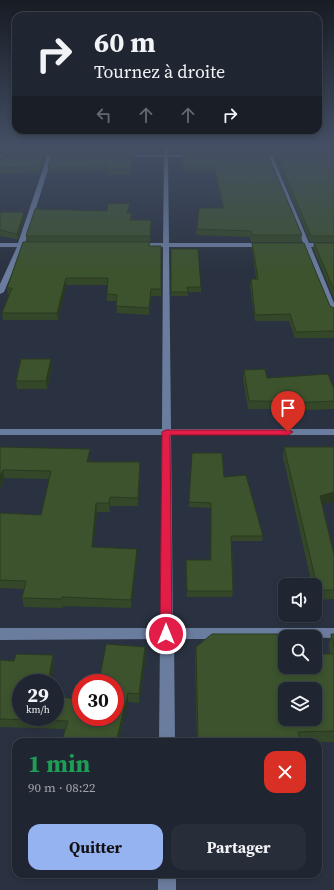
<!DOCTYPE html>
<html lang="fr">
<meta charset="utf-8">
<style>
body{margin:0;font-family:"Source Serif 4",serif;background:#282e39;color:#f1f3f6;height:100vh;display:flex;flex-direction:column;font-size:15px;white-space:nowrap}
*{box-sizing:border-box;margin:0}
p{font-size:13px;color:#a2a5ab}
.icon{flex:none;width:22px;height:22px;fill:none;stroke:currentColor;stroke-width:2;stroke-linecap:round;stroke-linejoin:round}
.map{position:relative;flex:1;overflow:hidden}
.sheet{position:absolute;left:12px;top:738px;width:310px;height:140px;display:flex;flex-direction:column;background:#202631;border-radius:12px;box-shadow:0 2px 6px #0003,0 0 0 1px #3d434d}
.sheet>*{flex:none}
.top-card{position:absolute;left:12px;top:12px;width:310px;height:122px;border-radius:12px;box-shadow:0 2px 6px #0003,0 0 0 1px #3d434d;background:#202631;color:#f1f3f6;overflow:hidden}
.controls{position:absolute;left:278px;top:578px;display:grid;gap:8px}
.controls a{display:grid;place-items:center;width:44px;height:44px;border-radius:8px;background:#202631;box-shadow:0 2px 6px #0003,0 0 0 1px #3d434d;font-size:20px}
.speed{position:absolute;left:12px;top:674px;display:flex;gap:8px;font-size:20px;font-weight:700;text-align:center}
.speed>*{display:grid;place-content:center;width:52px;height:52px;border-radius:50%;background:#202631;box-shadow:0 2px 6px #0003,0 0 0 1px #3d434d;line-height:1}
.speed small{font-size:10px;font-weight:400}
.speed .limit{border:6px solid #d22;background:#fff;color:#111}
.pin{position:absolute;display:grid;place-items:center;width:34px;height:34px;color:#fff;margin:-41px -17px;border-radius:50% 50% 50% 0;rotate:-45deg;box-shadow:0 0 4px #0007}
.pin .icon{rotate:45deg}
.me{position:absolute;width:44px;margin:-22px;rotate:0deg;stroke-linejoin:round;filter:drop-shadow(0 0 3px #0008)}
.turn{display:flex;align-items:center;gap:14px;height:84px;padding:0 16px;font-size:18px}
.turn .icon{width:52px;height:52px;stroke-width:2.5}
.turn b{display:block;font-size:28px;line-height:34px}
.lanes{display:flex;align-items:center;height:38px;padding:0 16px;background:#0003;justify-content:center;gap:20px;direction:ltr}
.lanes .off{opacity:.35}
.round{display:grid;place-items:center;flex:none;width:42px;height:42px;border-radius:12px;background:#282e39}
.head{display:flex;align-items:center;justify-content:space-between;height:68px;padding:0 16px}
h1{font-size:24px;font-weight:700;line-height:30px;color:#1e9e55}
.cta{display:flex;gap:8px;margin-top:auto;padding:8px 16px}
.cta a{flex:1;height:46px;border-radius:12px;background:#95b2f1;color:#111;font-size:16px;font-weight:700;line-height:46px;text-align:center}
.cta a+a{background:#282e39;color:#f1f3f6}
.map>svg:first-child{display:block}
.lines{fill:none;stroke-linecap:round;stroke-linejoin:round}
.minor{fill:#6b7d9f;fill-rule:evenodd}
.wall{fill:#344728}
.shaded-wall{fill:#2a3a20}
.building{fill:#3c532e;stroke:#2a3a20;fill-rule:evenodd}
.route{fill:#e11d48;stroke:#92132f}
</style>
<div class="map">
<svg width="334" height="890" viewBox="0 0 334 890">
<rect width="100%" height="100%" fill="#2a3241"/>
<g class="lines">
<!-- minor -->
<path class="minor" d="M164,148H168V155H196L198,156L196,157H168L169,243H266L269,245L266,247H169L171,429H334V435H171L173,628H334V638L285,637V639H174L175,742H159L160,639L0,640V628H160L162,435H0V429H162L163,247H136L133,245L136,243H163L164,157H122L120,156L122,155H164Z
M0,155H16L18,156L16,157H0Z
M32,155H64L66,156L52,157L25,243H36L39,245L36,247H23L4,292L0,294V284L17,247H0V243H18L47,157H30Z
M256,155H290L288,157H273L309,243H334V247H311L334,303V314L330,312L304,247H292L289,245L292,243H303L268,157H254Z
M158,874H176V890H158Z"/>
</g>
<!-- wall -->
<path class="wall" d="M0,148H138L136,154H134L135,158L130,175H107V171L49,172L48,167L52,154H44L45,158L40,172L0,174V161L4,154H0Z
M183,148H334V242H310L275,158L276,154H268L302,235L301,242H251L250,237L196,235L197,229L223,208L214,171H182Z
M130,209L129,213L132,219V220H151L150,242H27L26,236L107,211Z
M0,212L25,218L18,239L0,236Z
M252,243L330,306L334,308V338H295L289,321H255L250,286L251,279H256L252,248Z
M314,243H334V299L313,248Z
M150,246H161V296H151L149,315L117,313L116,301H107V285H66L58,320H3L2,313L9,295H8L7,288Z
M171,249L201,287V292H188V296H171Z
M52,367L47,389H17L16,381Z
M244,370L267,378L334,389V409L286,411L285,409H248L243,378Z
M0,447L90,449V462H140V470L138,506H110V512H97L93,547L137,558L131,608L63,606V608L24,607L22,598L24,589L0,588V513L41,515L49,479L4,478L0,489Z
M284,447L322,504L334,555V599L316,600L315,597V585H312L283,457Z
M192,453L224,477L263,536L262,541H232L233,591L232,597H187L186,560H210L211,508L189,507Z
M331,634H334V742H197L195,658L196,647L285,655L330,654L329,646Z
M145,647L146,656L139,703L128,702L118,742H62V740L65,729L0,727V660L14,661L53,655L54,664L21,683L81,717Z"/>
<!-- shaded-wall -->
<path class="shaded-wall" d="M44,153L45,158L40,172V166Z
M134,153L135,158L130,175V169Z
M130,203V209L128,219L127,213Z
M24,212L25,218L18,239L17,234Z
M132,213V219L130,226V220Z
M66,278V285L58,320L57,313Z
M151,289V296L149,315V308Z
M51,359L52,367L47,389L46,381Z
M90,449V457L88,470L87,462Z
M140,462V470L138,506V498Z
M3,470L4,478L0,489V476Z
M334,492V501L319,505L320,496Z
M110,497V512L109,503Z
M96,503L97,512L92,556V547Z
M137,549V558L131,608V600Z
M145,647L146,656L139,703V694Z
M53,655L54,664L51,683H48Z
M128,693V702L118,742H116Z"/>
<!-- building -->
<path class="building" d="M0,148H136V149L0,150Z
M183,148H334V149H183Z
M5,153H44L40,166L0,168V161Z
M53,153H134L130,169H107L108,166L48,167Z
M183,153H267L302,235H252L251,231L197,229L199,208H224L214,166H183Z
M276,154H334V236H311Z
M130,203L127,213H132L130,220H151L150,236H26L35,209L107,211L108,204Z
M0,212H24L17,234L0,230Z
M23,242H150L149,246H161V289H151L149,308L116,306L117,295L107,294L108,278H66L57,313H2L12,288H7Z
M252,243H304L330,306L334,308V331L296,332L290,314L255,315L251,279H258Z
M314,243H334V290Z
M171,249H198L201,287H187L188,292H171Z
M21,359H51L46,381H16Z
M265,369L267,378L328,374L334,389V401L287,403L286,401H249L244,370Z
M0,447L90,449L87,462H140L138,498L110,497L109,503H96L92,547L137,549L131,600L62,597V599L22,598L26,581L0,580V513L41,515L51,471L3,470L0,476Z
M284,447H334V492L320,496L334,555V590H318Z
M192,453H222L224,477L246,475L263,536H231L233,591H187L186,560H211V503L189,502Z
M212,634H282L285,655V667H315V654H334V731L298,732L300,740L259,741V738H198L196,647ZM285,689H315V719H285Z
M331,634H334V647Z
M106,644L145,647L139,694L128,693L116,742H76L62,740L68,721L0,719V660L14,661L16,654L53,655L48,683H21V717H55V696L81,700V717H115V683H99Z"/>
<!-- sky -->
<linearGradient id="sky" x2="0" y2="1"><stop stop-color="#171c24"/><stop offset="0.54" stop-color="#444f65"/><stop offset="1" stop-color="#444f65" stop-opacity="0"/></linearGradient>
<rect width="334" height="272" fill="url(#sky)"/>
<!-- route -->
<path class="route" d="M166,430H288L293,432L288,435H170L172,634L171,637L166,639L162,637L160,634L162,432Z"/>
</svg>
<div class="controls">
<a><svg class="icon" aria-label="sound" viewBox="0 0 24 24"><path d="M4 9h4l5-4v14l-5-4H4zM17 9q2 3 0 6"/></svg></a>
<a><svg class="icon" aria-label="search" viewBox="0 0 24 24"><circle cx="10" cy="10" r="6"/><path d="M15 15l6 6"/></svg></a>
<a><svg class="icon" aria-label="layers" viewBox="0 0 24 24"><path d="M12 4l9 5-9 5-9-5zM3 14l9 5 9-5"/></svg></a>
</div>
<div class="speed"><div>29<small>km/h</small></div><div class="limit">30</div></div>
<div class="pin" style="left:288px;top:432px;background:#d93025"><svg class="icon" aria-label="arrive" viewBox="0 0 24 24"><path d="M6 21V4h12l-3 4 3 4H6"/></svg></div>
<svg class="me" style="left:166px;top:634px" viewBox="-20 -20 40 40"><circle r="17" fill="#e11d48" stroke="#fff" stroke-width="3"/><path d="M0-11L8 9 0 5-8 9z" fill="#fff"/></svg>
<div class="top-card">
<div class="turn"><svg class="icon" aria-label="right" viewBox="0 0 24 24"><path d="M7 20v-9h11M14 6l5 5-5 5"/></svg><div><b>60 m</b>Tournez à droite</div></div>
<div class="lanes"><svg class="icon off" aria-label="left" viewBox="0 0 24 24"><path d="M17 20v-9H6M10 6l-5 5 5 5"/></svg><svg class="icon off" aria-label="ahead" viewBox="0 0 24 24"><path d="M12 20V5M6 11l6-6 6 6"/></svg><svg class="icon off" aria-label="ahead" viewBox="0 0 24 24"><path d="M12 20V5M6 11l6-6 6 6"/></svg><svg class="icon" aria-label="right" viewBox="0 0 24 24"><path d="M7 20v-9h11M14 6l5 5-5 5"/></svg></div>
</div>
<section class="sheet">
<div class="head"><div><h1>1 min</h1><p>90 m · 08:22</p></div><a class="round" style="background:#d93025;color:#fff"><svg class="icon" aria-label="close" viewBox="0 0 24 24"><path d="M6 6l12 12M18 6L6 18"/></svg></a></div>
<div class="cta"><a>Quitter</a><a>Partager</a></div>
</section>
</div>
